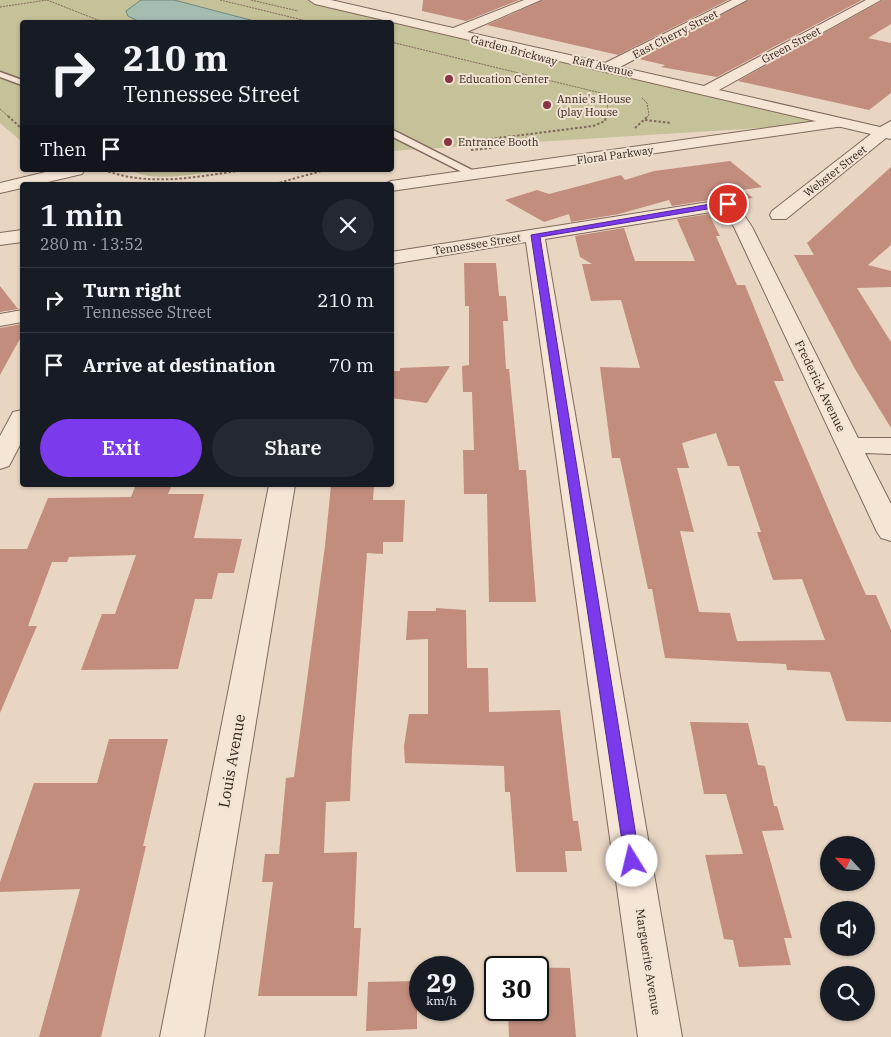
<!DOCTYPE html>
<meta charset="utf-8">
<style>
body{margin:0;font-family:"IBM Plex Serif",serif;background:#242831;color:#f1f3f6;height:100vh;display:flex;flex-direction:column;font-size:19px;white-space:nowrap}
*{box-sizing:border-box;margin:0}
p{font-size:16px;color:#9ea1a6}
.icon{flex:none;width:28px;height:28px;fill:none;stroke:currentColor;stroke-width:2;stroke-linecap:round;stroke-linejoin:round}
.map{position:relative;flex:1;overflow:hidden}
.drawer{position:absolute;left:20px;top:182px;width:374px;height:305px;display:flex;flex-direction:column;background:#171b24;border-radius:5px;box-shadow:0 1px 4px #0004}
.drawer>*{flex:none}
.banner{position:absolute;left:20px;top:20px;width:374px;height:152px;border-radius:5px;box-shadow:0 1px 4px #0004;background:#171b24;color:#f1f3f6;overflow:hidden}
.needle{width:32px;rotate:296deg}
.buttons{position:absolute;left:820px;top:836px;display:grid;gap:10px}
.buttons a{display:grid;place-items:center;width:55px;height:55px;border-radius:50%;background:#171b24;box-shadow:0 1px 4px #0004;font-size:25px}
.speed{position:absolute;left:409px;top:956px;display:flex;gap:10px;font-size:25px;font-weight:700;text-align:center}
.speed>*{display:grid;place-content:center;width:65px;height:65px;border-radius:50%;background:#171b24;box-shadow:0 1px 4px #0004;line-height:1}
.speed small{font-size:12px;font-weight:400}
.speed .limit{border:2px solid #111;border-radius:8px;background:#fff;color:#111}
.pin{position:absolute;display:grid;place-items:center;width:42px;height:42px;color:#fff;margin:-21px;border:2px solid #fff;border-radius:50%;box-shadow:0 1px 5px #0007}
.me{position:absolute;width:55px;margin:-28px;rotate:351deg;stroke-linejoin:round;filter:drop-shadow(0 0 4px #0008)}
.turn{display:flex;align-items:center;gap:18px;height:105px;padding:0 20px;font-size:22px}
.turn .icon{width:65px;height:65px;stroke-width:2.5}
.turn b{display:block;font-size:35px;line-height:42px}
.then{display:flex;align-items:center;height:48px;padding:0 20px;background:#0003;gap:10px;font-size:19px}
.round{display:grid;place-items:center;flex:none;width:52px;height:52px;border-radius:26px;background:#242831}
.head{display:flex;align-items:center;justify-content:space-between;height:85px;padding:0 20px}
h1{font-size:30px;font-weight:600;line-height:38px}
.button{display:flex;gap:10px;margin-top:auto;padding:10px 20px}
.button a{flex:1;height:58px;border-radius:30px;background:#7c3aed;color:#fff;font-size:20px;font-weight:600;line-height:58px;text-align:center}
.button a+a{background:#242831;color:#f1f3f6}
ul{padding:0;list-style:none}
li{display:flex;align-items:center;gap:15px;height:65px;padding:0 20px;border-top:1px solid #363941}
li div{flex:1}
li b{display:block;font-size:19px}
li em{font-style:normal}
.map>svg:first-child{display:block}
.green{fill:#c5c199}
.water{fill:#a5bcb1;stroke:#6d897c}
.building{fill:#c28d7d;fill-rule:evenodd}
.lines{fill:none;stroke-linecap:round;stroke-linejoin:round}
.service-casing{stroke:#81685c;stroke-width:3}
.minor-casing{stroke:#81685c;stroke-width:2}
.tertiary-casing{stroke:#81685c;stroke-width:2}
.path-far1{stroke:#81685c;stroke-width:1;stroke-dasharray:2 1;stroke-linecap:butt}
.path{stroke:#81685c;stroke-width:2;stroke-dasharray:2.5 2;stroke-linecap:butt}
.service{fill:#f4e5d5;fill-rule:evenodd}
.minor{fill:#f4e5d5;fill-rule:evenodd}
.tertiary{fill:#f4e5d5;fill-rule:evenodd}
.route{fill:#7c3aed;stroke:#51269a}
.poi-dot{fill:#893344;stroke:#f1e2d2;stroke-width:2}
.labels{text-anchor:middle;stroke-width:4;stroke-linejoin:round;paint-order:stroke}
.far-street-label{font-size:11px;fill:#32241e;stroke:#f1e2d2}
.far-poi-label{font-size:11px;fill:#32241e;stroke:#f1e2d2;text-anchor:start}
.street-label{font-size:12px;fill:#32241e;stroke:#f1e2d2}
.near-street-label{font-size:15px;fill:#32241e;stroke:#f1e2d2}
</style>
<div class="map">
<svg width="891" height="1037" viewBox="0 0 891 1037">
<rect width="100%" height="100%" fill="#e8d6c3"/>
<!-- green -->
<path class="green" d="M0,0H312L838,123L391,151V22H22V142L0,123Z
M140,170H220C199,174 155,182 135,172Z"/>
<!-- water -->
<path class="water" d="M141,0H174L258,22H140L128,16L126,11Z"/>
<!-- building -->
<path class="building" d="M423,0H519L466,21L422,11Z
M543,0H728L618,55L487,25Z
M749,0H862L717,77L661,67L665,65L639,59Z
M883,0H891V24L868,38L891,43V93L869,110L738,81Z
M730,161L762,187L743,190L753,198L736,200L728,197L672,206L669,200L619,214L571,222L569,214L544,222L505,200L537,190L549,194L621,175L625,180L654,171Z
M891,167V245L868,265L891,271V287L857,288L891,342V428L855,369L794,255H814L807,243Z
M709,214L720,236H716L737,285H745L784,381H774L836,527L866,595H876L891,630V722L846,721L830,672L787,670L786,664L665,658L652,589H648L620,458H612L600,367L640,368L621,300L591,301L582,264H592L580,257L575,236L624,228L635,261H695L677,219ZM716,433L728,466H739L761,532H757L773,580L802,579L825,640L737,641L730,613L699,612L680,531L694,532L677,468H689L682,443Z
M464,263H496L499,296H506L508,321H503L506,369H509L519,470H526L536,602H489L487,494H464L463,450H474L472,392H463L462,366L469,365V306H465Z
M0,286L18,309L0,312Z
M22,324V335L0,375V328Z
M450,366L427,403L391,398V371H400V368Z
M136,485H172L168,494H204L194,538L242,539L234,573H218L212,599H195L178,669L81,670L102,614H115L136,555L69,557L67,562H52L28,626H37L0,713V549H27L48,498L131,497Z
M331,485H374L373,500H405L403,542H383V554L367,553L352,751L350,801L326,802L324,853L357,852L354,928H361L357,996H258L273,882H262L265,854H279L286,778L294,777L325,546Z
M436,608L466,610L467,668H488L489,712L560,710L573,821H578L582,851H565L567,872H516L510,792H505L504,766L405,763L404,746L409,714H428V639L406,640L408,611H436Z
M690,722L748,723L758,765L765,766L774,806H777L784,830L762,831L792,938H784L791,965L739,967L733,940L724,939L705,855L743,854L726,794H704Z
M109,739H168L143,846H146L101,1037H39L80,889L0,892V882L34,783H97Z
M507,967L570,968L576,1037H509L508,1010H538V968Z
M417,981V1029L366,1031L368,982Z"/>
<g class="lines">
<defs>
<path id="service" d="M0,72L22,80V85L0,77Z
M391,129L478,173L480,175L472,177L391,136Z"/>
<path id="minor" d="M309,0H331L453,28L524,0H541L467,32L605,63L732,0H747L620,67L704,86L866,0H881L719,90L880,127L891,121V139L886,138L786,219H772L770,215L772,211L871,134L315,4Z
M54,170H85L82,174L35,185H22V188L0,193V183Z
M728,199L734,200L752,227L858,438H891V454L865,453L891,504V541L881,538L877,532L734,227L723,210L545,239L682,1037H638L526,242L391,264V252Z
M22,310V322L0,326V314Z
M22,410V441L9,466L0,469V436L13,412Z
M269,485H295L204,1037H160Z"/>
<path id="tertiary" d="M838,118L844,120L846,123L844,126L391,191V185H383L391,181Z
M22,230V242L0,245V233Z"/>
</defs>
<!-- service casing -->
<use href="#service" class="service-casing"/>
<!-- minor casing -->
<use href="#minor" class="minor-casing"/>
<!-- tertiary casing -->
<use href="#tertiary" class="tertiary-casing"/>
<!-- path-far1 -->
<path class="path-far1" d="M47,0L103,22
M220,0L311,22
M251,0L298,11
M0,7L47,0
M391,42L609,95L606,117
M642,98L647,103L649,115L647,117
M0,109L9,117"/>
<!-- path -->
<path class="path" d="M8,116L22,129
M645,120L671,123
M635,128L648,116
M459,143L593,126L605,121L606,116
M471,150L492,148
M104,170C149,187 197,177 243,170
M271,185L325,170"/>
<!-- service -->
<use href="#service" class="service"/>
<!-- minor -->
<use href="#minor" class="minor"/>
<!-- tertiary -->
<use href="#tertiary" class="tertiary"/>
</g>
<!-- route -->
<path class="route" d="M728,201L731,202V205L540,237L640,861L638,866L632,868L627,866L625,861L531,235Z"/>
<!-- markers -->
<g class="poi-dot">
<circle cx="449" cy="79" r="5"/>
<circle cx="547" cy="105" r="5"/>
<circle cx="448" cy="142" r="5"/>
</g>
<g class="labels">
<!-- far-street labels -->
<g class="far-street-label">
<text transform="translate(675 34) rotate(-27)" y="4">East Cherry Street</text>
<text transform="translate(791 45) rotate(-28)" y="4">Green Street</text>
<text transform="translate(514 50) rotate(15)" y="4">Garden Brickway</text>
<text transform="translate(603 66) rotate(13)" y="4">Raff Avenue</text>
<text transform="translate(615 155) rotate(-8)" y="4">Floral Parkway</text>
<text transform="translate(835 171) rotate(-38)" y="4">Webster Street</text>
<text transform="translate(477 244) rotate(-9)" y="4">Tennessee Street</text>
</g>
<!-- far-poi labels -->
<g class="far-poi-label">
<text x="459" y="83">Education Center</text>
<text x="557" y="103">Annie's House<tspan x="557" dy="13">(play House</tspan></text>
<text x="458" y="146">Entrance Booth</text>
</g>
<!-- street labels -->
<g class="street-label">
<text transform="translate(820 386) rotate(64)" y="4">Frederick Avenue</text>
<text transform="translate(648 962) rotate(81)" y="4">Marguerite Avenue</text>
</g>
<!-- near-street labels -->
<g class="near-street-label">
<text transform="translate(232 761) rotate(-80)" y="5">Louis Avenue</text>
</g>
</g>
</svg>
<div class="buttons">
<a><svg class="needle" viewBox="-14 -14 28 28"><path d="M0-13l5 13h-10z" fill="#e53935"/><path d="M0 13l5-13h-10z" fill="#9ea1a6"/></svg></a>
<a><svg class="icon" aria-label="sound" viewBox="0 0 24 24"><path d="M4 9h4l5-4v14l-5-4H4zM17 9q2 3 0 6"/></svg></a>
<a><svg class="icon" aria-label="search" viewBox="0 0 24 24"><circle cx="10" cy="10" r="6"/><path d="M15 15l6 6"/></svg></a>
</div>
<div class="speed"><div>29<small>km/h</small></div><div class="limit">30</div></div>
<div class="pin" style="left:728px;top:204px;background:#d93025"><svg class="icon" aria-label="arrive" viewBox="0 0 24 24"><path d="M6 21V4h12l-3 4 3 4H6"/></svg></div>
<svg class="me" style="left:632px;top:861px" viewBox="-20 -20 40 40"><circle r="19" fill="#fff"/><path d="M0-13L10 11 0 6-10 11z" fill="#7c3aed"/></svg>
<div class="banner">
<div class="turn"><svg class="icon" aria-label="right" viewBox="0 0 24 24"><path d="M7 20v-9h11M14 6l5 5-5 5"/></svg><div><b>210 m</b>Tennessee Street</div></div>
<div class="then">Then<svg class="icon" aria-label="arrive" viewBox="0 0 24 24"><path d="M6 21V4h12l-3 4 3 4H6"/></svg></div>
</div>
<section class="drawer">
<div class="head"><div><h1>1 min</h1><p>280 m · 13:52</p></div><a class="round"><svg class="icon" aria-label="close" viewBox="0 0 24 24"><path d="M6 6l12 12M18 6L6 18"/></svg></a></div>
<ul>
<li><svg class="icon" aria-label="right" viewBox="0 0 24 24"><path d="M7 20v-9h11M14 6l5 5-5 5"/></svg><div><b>Turn right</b><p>Tennessee Street</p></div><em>210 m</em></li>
<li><svg class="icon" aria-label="arrive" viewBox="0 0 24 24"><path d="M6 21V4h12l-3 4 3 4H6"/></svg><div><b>Arrive at destination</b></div><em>70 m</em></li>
</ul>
<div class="button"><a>Exit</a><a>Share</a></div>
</section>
</div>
